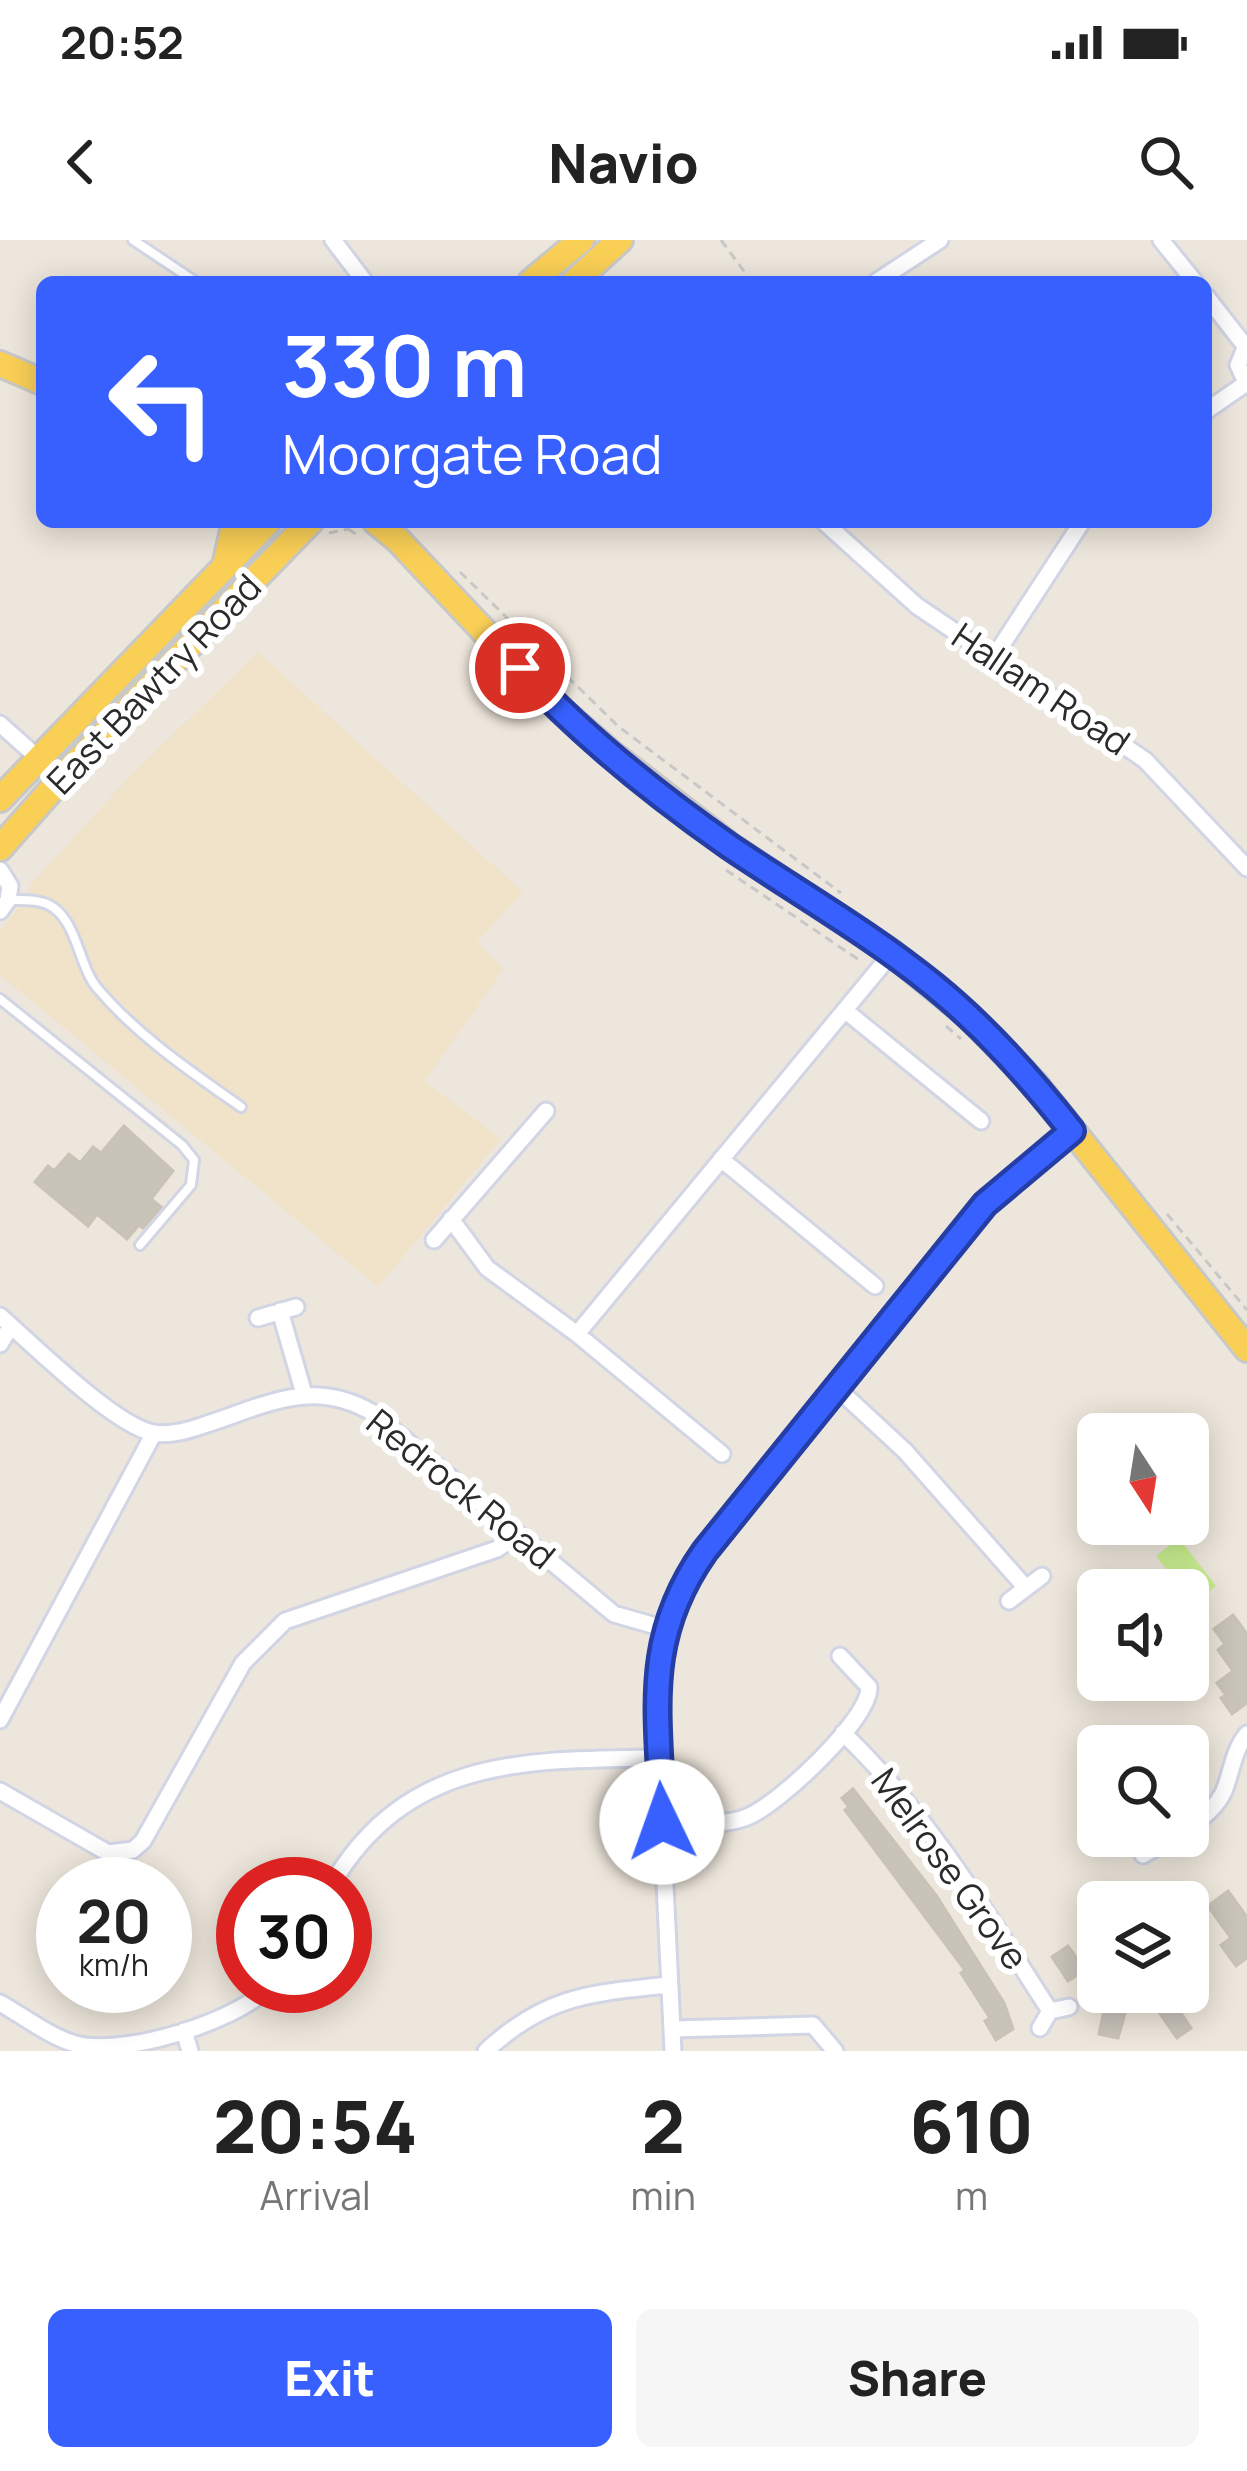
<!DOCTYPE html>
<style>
body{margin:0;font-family:Manrope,sans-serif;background:#f6f6f6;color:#222;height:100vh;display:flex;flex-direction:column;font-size:45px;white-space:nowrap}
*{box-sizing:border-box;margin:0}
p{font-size:39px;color:#767676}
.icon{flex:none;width:66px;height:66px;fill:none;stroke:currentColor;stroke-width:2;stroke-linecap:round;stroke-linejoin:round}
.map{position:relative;height:1811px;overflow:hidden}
.side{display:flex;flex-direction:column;background:#fff;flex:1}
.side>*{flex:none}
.hud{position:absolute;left:36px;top:36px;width:1176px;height:252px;border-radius:18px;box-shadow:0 6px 30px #0003;background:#3760ff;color:#fff;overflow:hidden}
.needle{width:78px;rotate:168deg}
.tools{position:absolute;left:1077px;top:1173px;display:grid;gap:24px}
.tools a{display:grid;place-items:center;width:132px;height:132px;border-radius:18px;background:#fff;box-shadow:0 6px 30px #0003;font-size:60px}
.speed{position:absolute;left:36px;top:1617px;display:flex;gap:24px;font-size:60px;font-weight:700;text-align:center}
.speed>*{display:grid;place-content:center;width:156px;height:156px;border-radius:50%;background:#fff;box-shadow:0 6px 30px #0003;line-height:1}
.speed small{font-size:30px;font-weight:400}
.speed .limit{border:18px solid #d22;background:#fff;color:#111}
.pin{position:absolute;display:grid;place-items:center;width:102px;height:102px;color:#fff;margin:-51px;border:6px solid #fff;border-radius:50%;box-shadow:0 3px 12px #0007}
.me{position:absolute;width:132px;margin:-66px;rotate:357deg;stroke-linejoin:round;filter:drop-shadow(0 0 9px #0008)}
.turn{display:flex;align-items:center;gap:42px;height:252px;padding:0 48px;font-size:54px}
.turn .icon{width:156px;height:156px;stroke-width:2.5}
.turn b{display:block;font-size:84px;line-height:102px}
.eta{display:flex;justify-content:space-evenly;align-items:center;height:204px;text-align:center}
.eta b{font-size:72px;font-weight:800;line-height:84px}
.primary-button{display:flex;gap:24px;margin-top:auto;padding:24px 48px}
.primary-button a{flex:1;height:138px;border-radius:18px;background:#3760ff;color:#fff;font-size:48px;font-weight:800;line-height:138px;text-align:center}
.primary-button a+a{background:#f6f6f6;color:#222}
.status{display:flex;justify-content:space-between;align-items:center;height:84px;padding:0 60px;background:#fff;direction:ltr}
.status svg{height:33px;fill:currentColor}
header{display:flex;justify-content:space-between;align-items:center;height:156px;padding:0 48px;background:#fff;font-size:54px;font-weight:800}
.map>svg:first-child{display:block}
.education{fill:#f0e3ca}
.pitch{fill:#c9ef90}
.building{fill:#c9c4ba;stroke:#c9c2b5;stroke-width:3}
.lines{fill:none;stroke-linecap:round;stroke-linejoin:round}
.service-casing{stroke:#d1d5e4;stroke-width:14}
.minor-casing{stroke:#d1d5e4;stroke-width:21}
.primary-casing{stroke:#c8c8c8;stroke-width:30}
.path{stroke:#c8c8c8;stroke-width:3;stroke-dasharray:9 6;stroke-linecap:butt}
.service{stroke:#fff;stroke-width:8}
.minor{stroke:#fff;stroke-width:15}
.primary{stroke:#f9cf56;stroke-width:24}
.route-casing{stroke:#243ea6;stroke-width:30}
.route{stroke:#3760ff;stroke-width:21}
.labels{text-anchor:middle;stroke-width:12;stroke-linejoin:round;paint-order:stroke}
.street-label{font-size:36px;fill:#2b2b2b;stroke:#fff}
</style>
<div class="status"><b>20:52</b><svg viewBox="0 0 49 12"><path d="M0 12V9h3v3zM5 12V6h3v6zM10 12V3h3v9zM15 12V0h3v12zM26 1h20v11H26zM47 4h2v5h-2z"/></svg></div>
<header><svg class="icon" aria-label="back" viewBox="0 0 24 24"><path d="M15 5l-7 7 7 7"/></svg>Navio<svg class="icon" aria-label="search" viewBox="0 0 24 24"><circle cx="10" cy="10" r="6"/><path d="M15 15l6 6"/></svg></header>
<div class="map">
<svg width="1247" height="1811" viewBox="0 0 1247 1811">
<rect width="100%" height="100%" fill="#ede6dc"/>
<!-- education -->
<path class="education" d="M258,412L523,652L477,702L504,729L425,841L501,899L378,1047L0,735V691L17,669L27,666L30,645L131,535Z"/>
<!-- pitch -->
<path class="pitch" d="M1179,1298L1216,1346L1193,1364L1188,1350H1183L1156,1316Z"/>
<!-- building -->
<path class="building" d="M124,886L173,931L151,959L161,967L143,988L139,985L127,999L97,974L88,986L35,942L48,926L54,931L69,914L80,923L93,907L101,913Z
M1233,1375L1247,1394V1463L1232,1474L1221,1458L1226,1455L1217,1443L1233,1431L1218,1410L1225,1404L1214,1389Z
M853,1549L936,1655L1004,1763L1013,1789L996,1800L985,1781L990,1778L961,1733L965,1730L845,1570L849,1567L842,1558Z
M1228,1651L1247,1677V1718L1236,1726L1221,1705L1231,1698L1208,1666Z
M1068,1706L1085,1730L1068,1741L1052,1717Z
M1108,1752H1131L1118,1798L1099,1794Z
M1145,1752H1167L1191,1788L1177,1798Z"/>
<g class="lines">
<defs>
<path id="service" d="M133,0L196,42
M10,660C25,660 42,659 54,668C78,686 79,727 98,749C138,796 191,832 241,867
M0,759L182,905L194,920L191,945L140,1005"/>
<path id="minor" d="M333,0L365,42
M1161,0L1195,42
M876,42L940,0
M1206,56L1245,106
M1247,104L1238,125L1247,145
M1206,171L1245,144
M824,282L917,366L1145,520L1247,628
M994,417L1082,282
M0,484L37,517
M0,630L10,646L8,660L0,671
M847,772L981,881
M721,919L875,1046
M451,979L487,1028L577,1094L722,1214
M434,1000L546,871
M280,1071L304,1154
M0,1076C33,1105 114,1185 153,1193C171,1196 190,1190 207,1184C268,1164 313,1138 373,1173L614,1374L666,1389
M258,1078L296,1067
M577,1094L892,713
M0,1104L11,1086
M838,1149L905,1211L1026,1348
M1009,1361L1042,1336
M0,1480L154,1193
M843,1493C926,1572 988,1675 1050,1771
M0,1551L108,1613L133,1610L143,1601L243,1423L285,1381L497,1309L518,1295
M661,1582C688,1582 723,1587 747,1577C778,1565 870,1479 869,1447L840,1416
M1188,1589C1202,1578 1216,1568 1224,1551C1232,1531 1233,1511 1247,1494
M1143,1615L1177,1596
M332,1644C408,1516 527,1520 658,1518
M0,1763C25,1777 56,1802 85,1806C141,1811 231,1782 272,1746
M1040,1788L1050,1771L1069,1767
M673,1789L813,1785L835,1811
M184,1791L190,1811
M486,1811C546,1755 591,1753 669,1745
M673,1811L656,1458C659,1402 673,1357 705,1311L985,964L1072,891"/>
<path id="primary" d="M531,42L581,0
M574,42L620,0
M0,124L42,142
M376,282L398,300L545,456L612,514L733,608L892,713L970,777L1036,845L1247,1109
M226,321L235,282
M0,559L268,282
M0,608L67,532L310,282"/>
</defs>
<!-- service casing -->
<use href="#service" class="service-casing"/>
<!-- minor casing -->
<use href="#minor" class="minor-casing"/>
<!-- primary casing -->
<use href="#primary" class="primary-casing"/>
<!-- path -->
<path class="path" d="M721,0L752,42
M348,289L361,297
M329,293L348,289L352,282
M460,332L619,487L841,653
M726,630L862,722
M946,786L961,799
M1167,974L1247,1070"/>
<!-- service -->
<use href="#service" class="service"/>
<!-- minor -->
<use href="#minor" class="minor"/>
<!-- primary -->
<use href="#primary" class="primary"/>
</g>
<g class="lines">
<defs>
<path id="route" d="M520,428C581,495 655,554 729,606C797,652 869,693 933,745C986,788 1030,838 1072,891L985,964L705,1311C640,1403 660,1478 662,1582"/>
</defs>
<!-- route casing -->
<use href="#route" class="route-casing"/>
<!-- route -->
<use href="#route" class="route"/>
</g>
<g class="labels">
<!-- street labels -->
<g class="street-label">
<text transform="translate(154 444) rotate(-46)" y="13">East Bawtry Road</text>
<text transform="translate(1041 449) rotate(34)" y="13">Hallam Road</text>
<text transform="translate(461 1249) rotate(39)" y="13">Redrock Road</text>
<text transform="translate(950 1629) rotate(54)" y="13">Melrose Grove</text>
</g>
</g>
</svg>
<div class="tools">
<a><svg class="needle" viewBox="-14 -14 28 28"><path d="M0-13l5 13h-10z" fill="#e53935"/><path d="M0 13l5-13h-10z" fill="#767676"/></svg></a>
<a><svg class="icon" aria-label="sound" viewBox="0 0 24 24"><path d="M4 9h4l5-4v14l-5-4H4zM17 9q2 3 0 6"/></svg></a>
<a><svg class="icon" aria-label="search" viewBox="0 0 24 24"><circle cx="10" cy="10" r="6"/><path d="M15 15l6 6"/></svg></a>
<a><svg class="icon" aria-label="layers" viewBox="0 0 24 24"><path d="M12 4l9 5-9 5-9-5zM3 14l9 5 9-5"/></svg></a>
</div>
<div class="speed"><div>20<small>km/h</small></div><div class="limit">30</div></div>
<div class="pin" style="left:520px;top:428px;background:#d93025"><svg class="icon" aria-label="arrive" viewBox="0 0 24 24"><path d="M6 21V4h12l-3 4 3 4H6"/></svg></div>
<svg class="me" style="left:662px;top:1582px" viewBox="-20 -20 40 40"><circle r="19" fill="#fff"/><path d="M0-13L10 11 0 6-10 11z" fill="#3760ff"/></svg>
<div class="hud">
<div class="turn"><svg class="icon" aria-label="left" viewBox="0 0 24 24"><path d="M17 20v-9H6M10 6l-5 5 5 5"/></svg><div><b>330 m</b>Moorgate Road</div></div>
</div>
</div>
<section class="side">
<div class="eta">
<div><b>20:54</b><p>Arrival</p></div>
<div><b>2</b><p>min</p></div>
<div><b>610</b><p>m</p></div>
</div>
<div class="primary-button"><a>Exit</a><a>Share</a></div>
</section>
